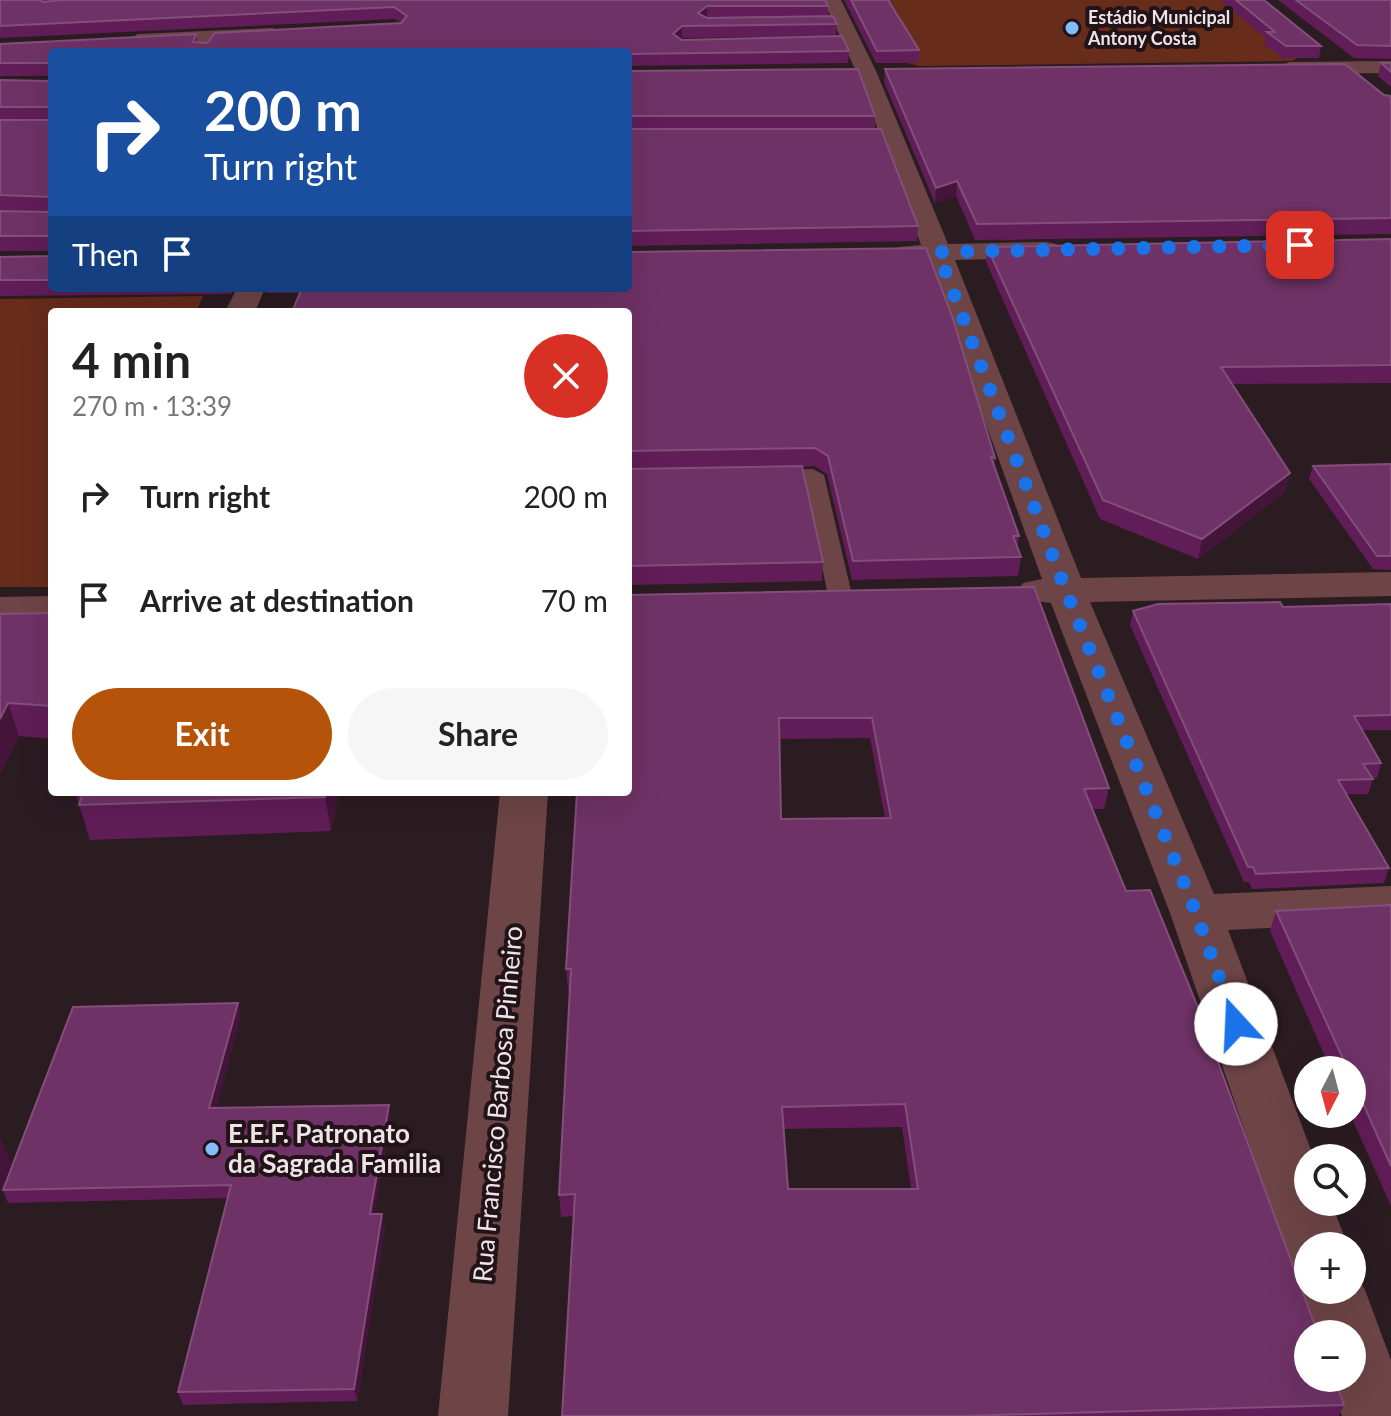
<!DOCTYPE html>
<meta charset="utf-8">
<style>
body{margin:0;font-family:Lato,sans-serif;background:#f6f6f6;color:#222;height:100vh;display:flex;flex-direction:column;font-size:30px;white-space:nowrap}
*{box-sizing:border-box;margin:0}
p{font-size:26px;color:#767676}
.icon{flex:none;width:44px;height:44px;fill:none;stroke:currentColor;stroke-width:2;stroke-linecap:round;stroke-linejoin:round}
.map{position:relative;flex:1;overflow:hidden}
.panel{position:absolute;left:48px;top:308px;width:584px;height:488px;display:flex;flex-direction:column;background:#fff;border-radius:8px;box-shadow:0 8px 32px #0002}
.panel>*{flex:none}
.hud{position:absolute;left:48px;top:48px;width:584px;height:244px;border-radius:8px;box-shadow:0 8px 32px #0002;background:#1a4fa0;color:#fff;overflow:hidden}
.needle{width:52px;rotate:186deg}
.tools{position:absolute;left:1294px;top:1056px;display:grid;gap:16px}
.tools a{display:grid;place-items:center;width:72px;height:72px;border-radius:50%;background:#fff;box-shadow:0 8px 32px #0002;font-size:40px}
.pin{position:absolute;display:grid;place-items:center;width:68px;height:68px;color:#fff;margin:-34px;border-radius:16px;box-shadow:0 4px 12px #0006}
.me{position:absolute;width:88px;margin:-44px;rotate:340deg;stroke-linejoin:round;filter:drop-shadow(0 0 6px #0008)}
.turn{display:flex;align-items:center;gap:28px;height:168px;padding:0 24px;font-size:36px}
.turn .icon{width:104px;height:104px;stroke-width:2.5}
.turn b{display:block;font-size:56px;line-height:68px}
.then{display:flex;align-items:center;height:76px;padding:0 24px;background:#0003;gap:16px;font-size:30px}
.round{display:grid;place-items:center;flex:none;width:84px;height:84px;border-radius:42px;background:#f6f6f6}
.head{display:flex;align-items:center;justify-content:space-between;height:136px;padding:0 24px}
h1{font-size:48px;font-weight:700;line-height:60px}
.primary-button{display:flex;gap:16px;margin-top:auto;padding:16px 24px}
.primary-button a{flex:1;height:92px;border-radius:48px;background:#b45309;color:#fff;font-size:32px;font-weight:700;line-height:92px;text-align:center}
.primary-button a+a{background:#f6f6f6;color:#222}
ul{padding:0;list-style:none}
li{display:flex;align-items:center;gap:24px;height:104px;padding:0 24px}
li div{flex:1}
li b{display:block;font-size:30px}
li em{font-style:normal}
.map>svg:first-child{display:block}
.green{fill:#682c1b}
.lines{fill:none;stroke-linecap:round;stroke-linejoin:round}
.service{fill:#6e4547;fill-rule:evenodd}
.minor{fill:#6e4547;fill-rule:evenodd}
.wall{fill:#601d57;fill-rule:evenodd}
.shaded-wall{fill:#44143b}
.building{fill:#6f3266;stroke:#834e7a;stroke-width:2;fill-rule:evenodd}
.route{stroke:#1a73e8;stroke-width:14;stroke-dasharray:0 25.2}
.poi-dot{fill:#80bdfa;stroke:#211318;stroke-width:3}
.labels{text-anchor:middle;stroke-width:8;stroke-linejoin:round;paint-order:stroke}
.far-poi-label{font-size:18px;font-weight:bold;fill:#eee3e7;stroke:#211318;text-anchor:start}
.near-street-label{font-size:26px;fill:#eee3e7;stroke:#211318}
.near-poi-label{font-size:26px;font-weight:bold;fill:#eee3e7;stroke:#211318;text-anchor:start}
</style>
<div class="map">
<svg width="1391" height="1416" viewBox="0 0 1391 1416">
<rect width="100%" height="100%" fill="#2b1c22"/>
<!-- green -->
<path class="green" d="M860,0H1234L1301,56L1292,61L920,66L894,60Z
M203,296L196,312H52V587H0V299Z"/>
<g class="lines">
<!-- service -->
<path class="service" d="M813,469L824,475L852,595L848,600H832L828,595L804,482H771L760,476L771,470Z"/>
<!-- minor -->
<path class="minor" d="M823,0H841L876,71L948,244L1046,242L1056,244L1060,250L1056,256L1046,258L955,260L1081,578L1391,572V596L1090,602L1214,894L1391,886V922L1228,930L1314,1158H1308V1202H1331L1348,1246H1308V1271L1294,1266L1284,1246L1170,913L1051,603L1023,599L1017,591L1023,583L1042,579L927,261L900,259L896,253L900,247L921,245L856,71Z
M273,28L283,34L280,38L138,46L128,40L138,34Z
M1391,61V73L1289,74L1279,68L1289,62Z
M237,288H265L255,312H225Z
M52,596V620L0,621V597Z
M500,792H548L508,1416H438Z
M1352,1268L1365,1290L1391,1360V1416H1342L1329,1378H1352V1334H1315L1299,1290L1308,1272V1290H1352Z"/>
</g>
<!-- wall -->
<path class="wall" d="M0,0H825L828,6V17L837,24L836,36L682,38L681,39L849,51L848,63L628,66V52H52V288H235L231,294L0,296V257L50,256L51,251H0V211L49,212L0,210V80L49,81L50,76H0V44L196,34L197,42L207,43L401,23L395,19L0,38Z
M844,0H888L919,50L918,63H876Z
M1220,0H1264L1321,46L1319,58H1283L1264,44L1266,38Z
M1278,0H1391V59L1354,58Z
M1381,63H1391V87L1378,76Z
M885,69L1391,96V234L975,240L956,196L935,203L884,82Z
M628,71L875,116V129H628Z
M628,129L918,226L917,241L628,246Z
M1391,239V383L1232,384L1290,473L1285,492L1198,559L1100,519L986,262L987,247Z
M265,288H628L995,458L994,465L1019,536L1017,548L1021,557L1018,576L852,580L827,474L814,466L803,467L823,562L822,581L628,585V312L300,293H266Z
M1391,464V570L1373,569L1309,479L1313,466Z
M628,595L1109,788L1104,809H1092L1344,1405L1339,1416H562L573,1216L561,1217L559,1195L570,990H568L566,969L576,811ZM870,738L885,818L781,819L780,739ZM902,1127L911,1189H788L784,1129Z
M1391,604V730H1362L1381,763L1377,778H1372L1373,779L1368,794H1346L1389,868L1384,883L1252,889L1249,882H1244L1130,625L1133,611Z
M52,613V739L19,736L0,775V614Z
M75,792H339L331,831L90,840Z
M1391,905V1206L1350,1114H1352V1070H1331L1270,931L1276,911Z
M241,1016L216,1108L391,1118L374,1214L385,1227L357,1401L183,1405L178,1392L228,1198L8,1203L3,1190Z"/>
<!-- shaded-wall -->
<path class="shaded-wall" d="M707,6V18L698,13Z
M682,26V38L673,46V34Z
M957,181L956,196L935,203L936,188Z
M1290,473L1285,492L1198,559L1202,539Z
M8,703L19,736L0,775V719Z
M326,792H339L331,831L325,797Z
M238,1003L241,1016L213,1121L209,1108Z
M389,1105L391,1118L372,1227L370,1214Z
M0,1136L11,1164L0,1194Z
M382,1214L385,1227L357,1401L354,1389Z"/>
<!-- building -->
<path class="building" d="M0,0H40L43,2L61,0H825L828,6H707L698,13L707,18L833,16L837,24L682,26L673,34L682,40L842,36L849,51L628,54V52H52V66L49,63H0V44L196,34L193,42L207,43L215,33L401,23L407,16L394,7L0,26Z
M851,0H888L919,50L877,51Z
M1236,0H1264L1321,46H1286L1267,32H1275Z
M1296,0H1391V46L1357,45Z
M1381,63H1391V72Z
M1345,64L1384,95L1391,96V218L977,224L957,181L936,188L885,69Z
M52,67V280H0V257L50,256L51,239L48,236H0V211L48,212L51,209V197L0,195V120H51L52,110L49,107H0V80L49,81Z
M858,69L875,116H628V71Z
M628,129H881L918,226L628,231Z
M1391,239V365L1221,367L1290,473L1202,539L1103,500L987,247Z
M926,248L953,319L995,458L991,457L1019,536H1013L1021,557L853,561L828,456L815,448L628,451V312H292L302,288H628V252Z
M1391,464V556H1377L1313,466Z
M802,466L823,562L628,566V469Z
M1034,587L1109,788L1084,789L1126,891L1150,890L1197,1005L1318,1334H1308V1378H1334L1344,1405L961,1416H562L575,1194L559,1195L571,969H566L577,792H628V595ZM779,718H872L891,818L781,819ZM905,1104L918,1189H788L782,1107Z
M1280,602L1283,607L1391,604V715L1354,716L1381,763L1363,764L1373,779L1338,780L1389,868L1256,874L1253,867H1248L1133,611L1158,604Z
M52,613V706L8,703L0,719V614Z
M75,792H326L325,797L79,805L83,792Z
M1391,905V1166L1352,1079V1070H1348L1276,911Z
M238,1003L209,1108L389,1105L370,1214H382L354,1389L178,1392L231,1185L3,1190L73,1007Z"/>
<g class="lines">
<!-- route -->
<path class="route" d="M1236,1024L1196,913L1066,591L938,252L1300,245"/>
</g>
<!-- markers -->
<g class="poi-dot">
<circle cx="1072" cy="28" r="8"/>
<circle cx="212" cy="1149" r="8"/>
</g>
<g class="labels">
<!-- far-poi labels -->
<g class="far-poi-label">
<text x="1088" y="24">Estádio Municipal<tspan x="1088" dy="21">Antony Costa</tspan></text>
</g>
<!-- near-street labels -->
<g class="near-street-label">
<text transform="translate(498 1104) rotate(-85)" y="9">Rua Francisco Barbosa Pinheiro</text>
</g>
<!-- near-poi labels -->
<g class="near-poi-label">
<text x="228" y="1143">E.E.F. Patronato<tspan x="228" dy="30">da Sagrada Familia</tspan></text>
</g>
</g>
</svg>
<div class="tools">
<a><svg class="needle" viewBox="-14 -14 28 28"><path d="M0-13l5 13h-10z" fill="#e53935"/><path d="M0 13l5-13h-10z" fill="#767676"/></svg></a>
<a><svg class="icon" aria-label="search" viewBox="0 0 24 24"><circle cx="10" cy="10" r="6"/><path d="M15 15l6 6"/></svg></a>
<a>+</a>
<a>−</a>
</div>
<div class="pin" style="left:1300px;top:245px;background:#d93025"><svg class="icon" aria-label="arrive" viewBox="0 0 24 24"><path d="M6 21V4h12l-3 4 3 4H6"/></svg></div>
<svg class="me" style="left:1236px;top:1024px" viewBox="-20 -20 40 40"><circle r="19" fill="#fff"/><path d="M0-13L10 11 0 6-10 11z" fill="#1a73e8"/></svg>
<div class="hud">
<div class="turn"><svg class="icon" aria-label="right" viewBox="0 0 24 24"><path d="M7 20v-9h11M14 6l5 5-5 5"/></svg><div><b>200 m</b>Turn right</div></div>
<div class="then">Then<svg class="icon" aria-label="arrive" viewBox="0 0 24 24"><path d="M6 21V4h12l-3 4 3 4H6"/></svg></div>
</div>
<section class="panel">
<div class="head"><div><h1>4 min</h1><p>270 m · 13:39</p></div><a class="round" style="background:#d93025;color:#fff"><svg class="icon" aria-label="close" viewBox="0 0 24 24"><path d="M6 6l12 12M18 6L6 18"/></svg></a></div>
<ul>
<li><svg class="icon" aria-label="right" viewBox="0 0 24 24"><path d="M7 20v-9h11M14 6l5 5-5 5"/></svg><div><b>Turn right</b></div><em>200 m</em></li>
<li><svg class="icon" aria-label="arrive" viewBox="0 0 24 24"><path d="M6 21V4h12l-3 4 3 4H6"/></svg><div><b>Arrive at destination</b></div><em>70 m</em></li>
</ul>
<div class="primary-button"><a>Exit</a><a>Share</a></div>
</section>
</div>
